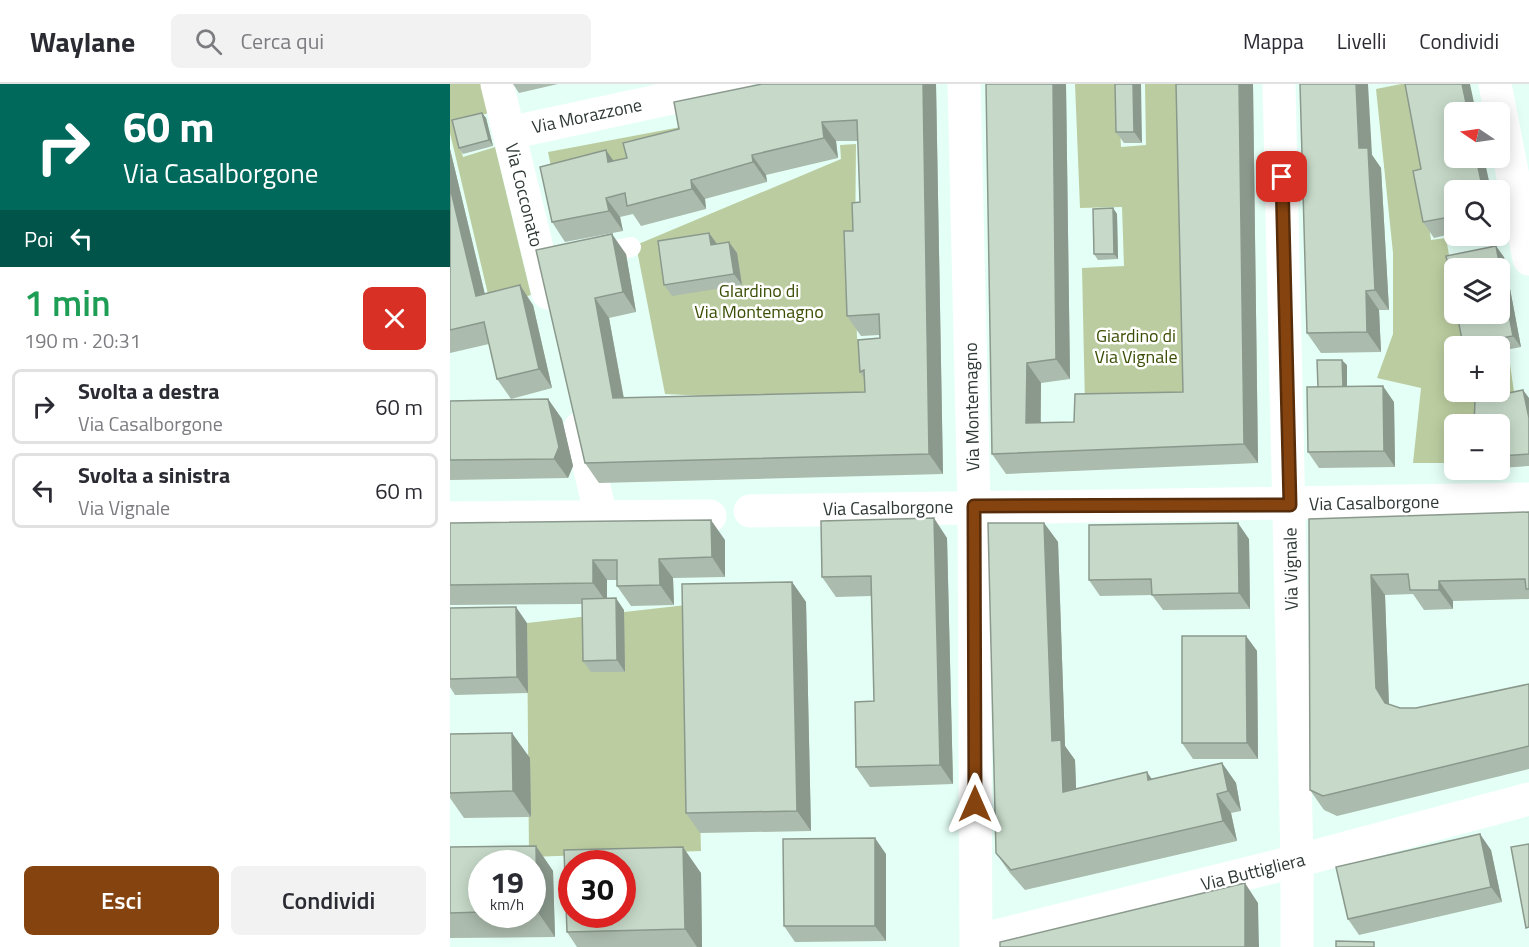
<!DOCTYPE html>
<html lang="it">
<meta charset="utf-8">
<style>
body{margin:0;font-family:"Titillium Web",sans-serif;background:#f2f2f3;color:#2b2b33;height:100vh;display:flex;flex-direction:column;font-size:22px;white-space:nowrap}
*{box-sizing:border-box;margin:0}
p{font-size:20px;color:#7c7c81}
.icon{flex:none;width:33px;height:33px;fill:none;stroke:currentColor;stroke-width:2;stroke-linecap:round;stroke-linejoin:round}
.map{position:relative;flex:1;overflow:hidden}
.sheet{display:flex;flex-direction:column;background:#fff;width:450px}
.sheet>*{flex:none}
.banner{background:#00695c;color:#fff;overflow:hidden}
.needle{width:39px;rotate:283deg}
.fabs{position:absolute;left:994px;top:18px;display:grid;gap:12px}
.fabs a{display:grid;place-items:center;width:66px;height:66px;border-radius:9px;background:#fff;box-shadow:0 3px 15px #0003;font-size:30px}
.speed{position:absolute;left:18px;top:766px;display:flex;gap:12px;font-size:30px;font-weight:700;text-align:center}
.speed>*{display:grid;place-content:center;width:78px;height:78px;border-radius:50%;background:#fff;box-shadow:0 3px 15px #0003;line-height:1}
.speed small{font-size:15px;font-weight:400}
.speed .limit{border:9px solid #d22;background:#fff;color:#111}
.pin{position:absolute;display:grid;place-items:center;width:51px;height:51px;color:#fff;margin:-26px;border-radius:12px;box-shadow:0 3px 9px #0006}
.me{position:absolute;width:66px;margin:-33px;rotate:0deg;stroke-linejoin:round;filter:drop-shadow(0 0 4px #0008)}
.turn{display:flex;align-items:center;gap:21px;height:126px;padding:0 24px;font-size:27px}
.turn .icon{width:78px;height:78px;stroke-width:2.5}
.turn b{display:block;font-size:42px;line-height:51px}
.then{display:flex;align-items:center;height:57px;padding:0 24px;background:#0003;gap:12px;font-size:22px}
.round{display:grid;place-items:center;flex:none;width:63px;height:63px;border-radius:9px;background:#f2f2f3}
.headline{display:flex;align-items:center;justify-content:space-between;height:102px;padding:0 24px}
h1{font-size:36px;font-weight:600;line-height:45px;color:#1e9e55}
.button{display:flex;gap:12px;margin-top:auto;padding:12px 24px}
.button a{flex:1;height:69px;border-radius:9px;background:#85430f;color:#fff;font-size:24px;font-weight:600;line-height:69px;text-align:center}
.button a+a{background:#f2f2f3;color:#2b2b33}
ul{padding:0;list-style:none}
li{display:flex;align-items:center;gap:18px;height:75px;margin:0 12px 9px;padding:0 12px;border:3px solid #e1e1e2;border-radius:9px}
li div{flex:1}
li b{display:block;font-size:22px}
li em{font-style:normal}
header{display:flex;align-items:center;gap:36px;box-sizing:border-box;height:84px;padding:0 30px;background:#fff;border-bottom:2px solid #e1e1e2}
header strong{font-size:28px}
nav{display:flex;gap:33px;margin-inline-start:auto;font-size:21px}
.search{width:420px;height:54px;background:#f2f2f3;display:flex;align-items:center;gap:15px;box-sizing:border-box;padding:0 21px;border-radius:9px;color:#7c7c81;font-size:22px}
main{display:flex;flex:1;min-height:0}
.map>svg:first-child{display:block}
.green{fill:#bbcda0}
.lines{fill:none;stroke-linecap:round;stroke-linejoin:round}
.lane{stroke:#fff;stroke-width:20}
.street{stroke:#fff;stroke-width:33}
.wall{fill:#abbbad;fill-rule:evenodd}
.shaded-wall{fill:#8b998d}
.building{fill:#c7dac9;stroke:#8b998d;stroke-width:1.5;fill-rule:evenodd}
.route-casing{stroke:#562c0a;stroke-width:15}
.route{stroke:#85430f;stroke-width:10}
.labels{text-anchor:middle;stroke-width:5;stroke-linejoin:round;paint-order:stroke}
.street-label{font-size:18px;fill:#2f3936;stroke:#fff}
.park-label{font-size:18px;fill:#3a4e04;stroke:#fff}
</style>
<header>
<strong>Waylane</strong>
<div class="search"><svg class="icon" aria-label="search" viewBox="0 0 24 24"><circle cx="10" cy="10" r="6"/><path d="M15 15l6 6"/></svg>Cerca qui</div>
<nav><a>Mappa</a><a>Livelli</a><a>Condividi</a></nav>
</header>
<main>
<section class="sheet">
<div class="banner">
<div class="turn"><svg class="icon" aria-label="right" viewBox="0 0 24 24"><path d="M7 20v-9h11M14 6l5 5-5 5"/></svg><div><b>60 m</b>Via Casalborgone</div></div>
<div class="then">Poi<svg class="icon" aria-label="left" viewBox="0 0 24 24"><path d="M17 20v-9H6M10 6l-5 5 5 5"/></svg></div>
</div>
<div class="headline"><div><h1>1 min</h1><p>190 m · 20:31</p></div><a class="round" style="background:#d93025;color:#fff"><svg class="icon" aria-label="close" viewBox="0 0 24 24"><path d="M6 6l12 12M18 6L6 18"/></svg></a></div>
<ul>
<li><svg class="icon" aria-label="right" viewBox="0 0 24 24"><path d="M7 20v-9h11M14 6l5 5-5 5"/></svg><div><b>Svolta a destra</b><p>Via Casalborgone</p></div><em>60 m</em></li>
<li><svg class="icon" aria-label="left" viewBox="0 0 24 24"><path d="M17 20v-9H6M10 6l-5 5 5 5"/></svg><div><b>Svolta a sinistra</b><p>Via Vignale</p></div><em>60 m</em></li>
</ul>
<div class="button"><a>Esci</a><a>Condividi</a></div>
</section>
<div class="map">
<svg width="1079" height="863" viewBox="0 0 1079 863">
<rect width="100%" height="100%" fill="#e4fff6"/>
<!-- green -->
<path class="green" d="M0,0H31L39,29L4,39L13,73L45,63L81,211L41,223L0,49Z
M625,0H668L671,63L696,61L695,0H731L740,320L635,322L632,184L674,182L672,123L630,124Z
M951,0H961L981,156L996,154L1005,205V230H1009L1015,262H1005V308H1050V280H1060L1064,308L1030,340H1005V379H963L971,304L927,294L943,250V169L926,5Z
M236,42L239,63L104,97L98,68Z
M406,60L405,166L407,255L418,256L421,320L215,310L186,161L391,75L390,61Z
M245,520L251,767L79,773L77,539Z"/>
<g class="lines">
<!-- lane -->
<path class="lane" d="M147,170L181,163"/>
<!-- street -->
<path class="street" d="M47,0L98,209
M514,0L524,422L526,863
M829,0L847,777V863
M1045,0L1079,175
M59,49L286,0
M130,344L151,432
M300,427C560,422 819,421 1079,415
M0,434L260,432
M526,857L847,777L1079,715"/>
</g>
<!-- wall -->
<path class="wall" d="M63,0H108L69,9Z
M486,0L493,390L149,399L135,379L86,166L176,170L186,228L159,234L174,314L415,308L414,294L410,288L430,254L429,251L411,252L397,232L403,147L410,118L408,57H386L388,74L316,91L317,98L255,115L256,125L191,142L183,130L170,133L173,147L115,158L102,138L163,77Z
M536,0H616L620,295L591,299V339L624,338L733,308L726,0H803L808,379L556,390L542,370Z
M665,0L692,59H674L666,48Z
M32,29L36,34L43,62L13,70L9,64Z
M0,65L35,210L83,221L102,304L61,315L47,295L39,260L0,269Z
M922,71L931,84L939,226H929L931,268L871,269L857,249Z
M971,85L1005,106V149L984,154L973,138Z
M663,124L667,130L668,175L648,176L644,170Z
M259,149L267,160L287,169L292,201L222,212L214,201Z
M1054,173L1071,263L1050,267V262H1014L1013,261Z
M897,281V303L944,318L945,383L869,384L858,368Z
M1079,314V382L1050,384V340Z
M98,315L112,335L123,382L118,394L0,396V317Z
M1079,428V515L1003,517V525L974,526L963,510L935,511L939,621L950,624H966L1079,600V685L887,732L874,726L860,706L859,435Z
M0,439L275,456V493L223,494L224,521L181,522L167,502V496H157V515L174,526L175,588H141L133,577L132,520L0,521Z
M594,439L608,458L615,662L625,676L626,705L702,695L772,679L786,699L791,727L781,729L787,757L575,806L560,789L546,769Z
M497,454L503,700L420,703L406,683L424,617L421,512L386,513L372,493Z
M799,455L800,525L713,526L702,511L650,512L639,496Z
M342,498L356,518L361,747L250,749L236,729Z
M0,524L77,539L78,609L5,611L0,603Z
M796,552L807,567L808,675H743L732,659Z
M0,650L80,674L81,733L14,734L0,714Z
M86,762L103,787L105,853L0,854V763ZM32,780H82V831H32Z
M1041,766L1052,818L909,851L898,835Z
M436,770V857L345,858L334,842Z
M251,789L252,863H127L117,848Z"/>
<!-- shaded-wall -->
<path class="shaded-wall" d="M473,0H486L493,390L479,370Z
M603,0H616L620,295L606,275Z
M683,0H691L692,59L684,48Z
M789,0H803L808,379L794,360Z
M906,0H918L922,71L931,84L939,226L925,206L909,64Z
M1012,0H1020L1026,28H1018Z
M32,29L36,34L43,62L39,56Z
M372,38L386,57L388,74L374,54Z
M0,65L40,232L26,212L0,103Z
M156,66L170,86L158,78Z
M302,71L316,91L317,98L303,78Z
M1026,74H1034L1041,106H1033Z
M241,96L255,115L256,125L242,105Z
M156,114L170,133L173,147L159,127Z
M663,124L667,130L668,175L664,170Z
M259,149L267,160L261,161Z
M162,150L176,170L186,228L173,208Z
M279,158L287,169L292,201L284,190Z
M1046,162L1054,173L1071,263L1063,252Z
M70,201L83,221L102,304L89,285Z
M916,207L929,226L931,268L917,248Z
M145,214L159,234L177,333L163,314Z
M892,276L897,281V317L893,311Z
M577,279L591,299L590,359L576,339Z
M933,302L944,318L945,383L934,367Z
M1073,306L1079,314V334Z
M98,315L112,335L123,382L118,394L104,375Z
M484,434L497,454L503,700L490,681Z
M261,436L275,456V493L262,473Z
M594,439L608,458L615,662L625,676L627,727L613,708L602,657Z
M788,439L799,455L800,525L789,509Z
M209,475L223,494L224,521L210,501Z
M143,476L157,496V519L143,499Z
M921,491L935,511L939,623L935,619L926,604Z
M989,497L1003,517V525L989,506Z
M342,498L356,518L361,747L347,727Z
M166,514L174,526L175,588L167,576Z
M66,523L77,539L78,609L67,593Z
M796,552L807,567L808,675L797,659Z
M62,649L80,674L81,733L63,707Z
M772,679L786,699L791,727L778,707Z
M697,688L711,708L698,696Z
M767,710L781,729L787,757L773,737Z
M1030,750L1041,766L1052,818L1041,803Z
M425,754L436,770V857L425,842Z
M86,762L103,787L105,853L87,827Z
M233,763L251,789L252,863H247L235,845Z
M795,799L808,819L809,863H795Z"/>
<!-- building -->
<path class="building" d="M312,0H473L479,370L135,379L86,166L162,150L173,208L145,214L163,314L415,308L414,286L410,288L408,256L430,254L429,230L397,232L394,147H403L402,119L410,118L407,36L372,38L374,54L302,71L303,78L241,96L242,105L177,122L175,109L156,114L159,127L102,138L90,83L156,66L158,78L177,74L173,59L229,45L224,18Z
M536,0H603L606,275L577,279L576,339L624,338L625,310L733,308L726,0H789L794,360L542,370Z
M665,0H683L684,48H666Z
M850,0H906L909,64H918L925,206L916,207L917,248L857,249Z
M955,0H1012L1018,28H1005V74H1026L1033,106H1005V132L973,138L963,87L971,85Z
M32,29L39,56L9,64L2,36Z
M0,103L26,212L70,201L89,285L47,295L34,238L0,246Z
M663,124L664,170H644L643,125Z
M259,149L261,161L279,158L284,190L214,201L208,157Z
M1046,162L1063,252L1013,261L1007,230H1050V184H1005V217L996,172Z
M867,276H892L893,303H868Z
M933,302L934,367L858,368L857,303Z
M1073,306L1079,334V370L1050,372V340H1024L1025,316Z
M98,315L109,363L104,375L0,376V317Z
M1079,428V505H1076L1075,495L989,497V506H960L958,490L921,491L926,604L935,619L950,624H966L1079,600V662L873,712L860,706L859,435Z
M484,434L490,681L406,683L405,618L424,617L421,492L372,493L371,437Z
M261,436L262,473L209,475L210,501L167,502V476H143V499L0,501V439Z
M538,439H594L602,657L611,656L613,708L697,688L698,696L772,679L778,707L767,710L773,737L561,786L546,769Z
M788,439L789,509L702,511L701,495L639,496V441Z
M342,498L347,727L236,729L232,500Z
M166,514L167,576L133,577L132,515Z
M66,523L67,593L0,595V524Z
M732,552H796L797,659H732Z
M62,649L63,707L0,709V650Z
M1030,750L1041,803L898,835L886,783Z
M425,754V842H334L333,755Z
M1079,760V843L1076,844L1061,763Z
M86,762L87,827H82V780H32V828L0,829V763Z
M233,763L235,845L117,848L114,766ZM122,780H172V831H122Z
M795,799V863H550V858Z
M886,857L924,858V863H886Z"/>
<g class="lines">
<defs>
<path id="route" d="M525,720L524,422L840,421L832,93"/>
</defs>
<!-- route casing -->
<use href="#route" class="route-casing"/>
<!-- route -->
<use href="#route" class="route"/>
</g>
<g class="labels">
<!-- street labels -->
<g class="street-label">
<text transform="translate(137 32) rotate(-12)" y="6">Via Morazzone</text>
<text transform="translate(74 111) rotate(76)" y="6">Via Cocconato</text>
<text transform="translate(522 323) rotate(-91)" y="6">Via Montemagno</text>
<text transform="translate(924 419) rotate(-1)" y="6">Via Casalborgone</text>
<text transform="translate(438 424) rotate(-1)" y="6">Via Casalborgone</text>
<text transform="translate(841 485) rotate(-91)" y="6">Via Vignale</text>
<text transform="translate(803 788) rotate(-14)" y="6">Via Buttigliera</text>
</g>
<!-- park labels -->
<g class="park-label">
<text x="309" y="213">GIardino di<tspan x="309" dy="21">Via Montemagno</tspan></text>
<text x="686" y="258">Giardino di<tspan x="686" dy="21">Via Vignale</tspan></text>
</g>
</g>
</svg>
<div class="fabs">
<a><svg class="needle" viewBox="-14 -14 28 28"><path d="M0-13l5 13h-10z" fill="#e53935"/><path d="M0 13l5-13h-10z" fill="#7c7c81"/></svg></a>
<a><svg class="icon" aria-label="search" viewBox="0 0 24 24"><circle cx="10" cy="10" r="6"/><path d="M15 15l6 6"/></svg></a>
<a><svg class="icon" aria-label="layers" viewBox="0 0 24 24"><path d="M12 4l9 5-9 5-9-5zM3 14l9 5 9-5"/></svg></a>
<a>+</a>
<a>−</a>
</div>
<div class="speed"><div>19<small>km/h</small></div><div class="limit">30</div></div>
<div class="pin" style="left:832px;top:93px;background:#d93025"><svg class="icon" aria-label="arrive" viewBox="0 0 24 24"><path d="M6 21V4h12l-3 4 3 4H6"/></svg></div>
<svg class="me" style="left:525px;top:720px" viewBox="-20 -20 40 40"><path d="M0-17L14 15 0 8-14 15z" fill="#85430f" stroke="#fff" stroke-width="4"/></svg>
</div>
</main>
